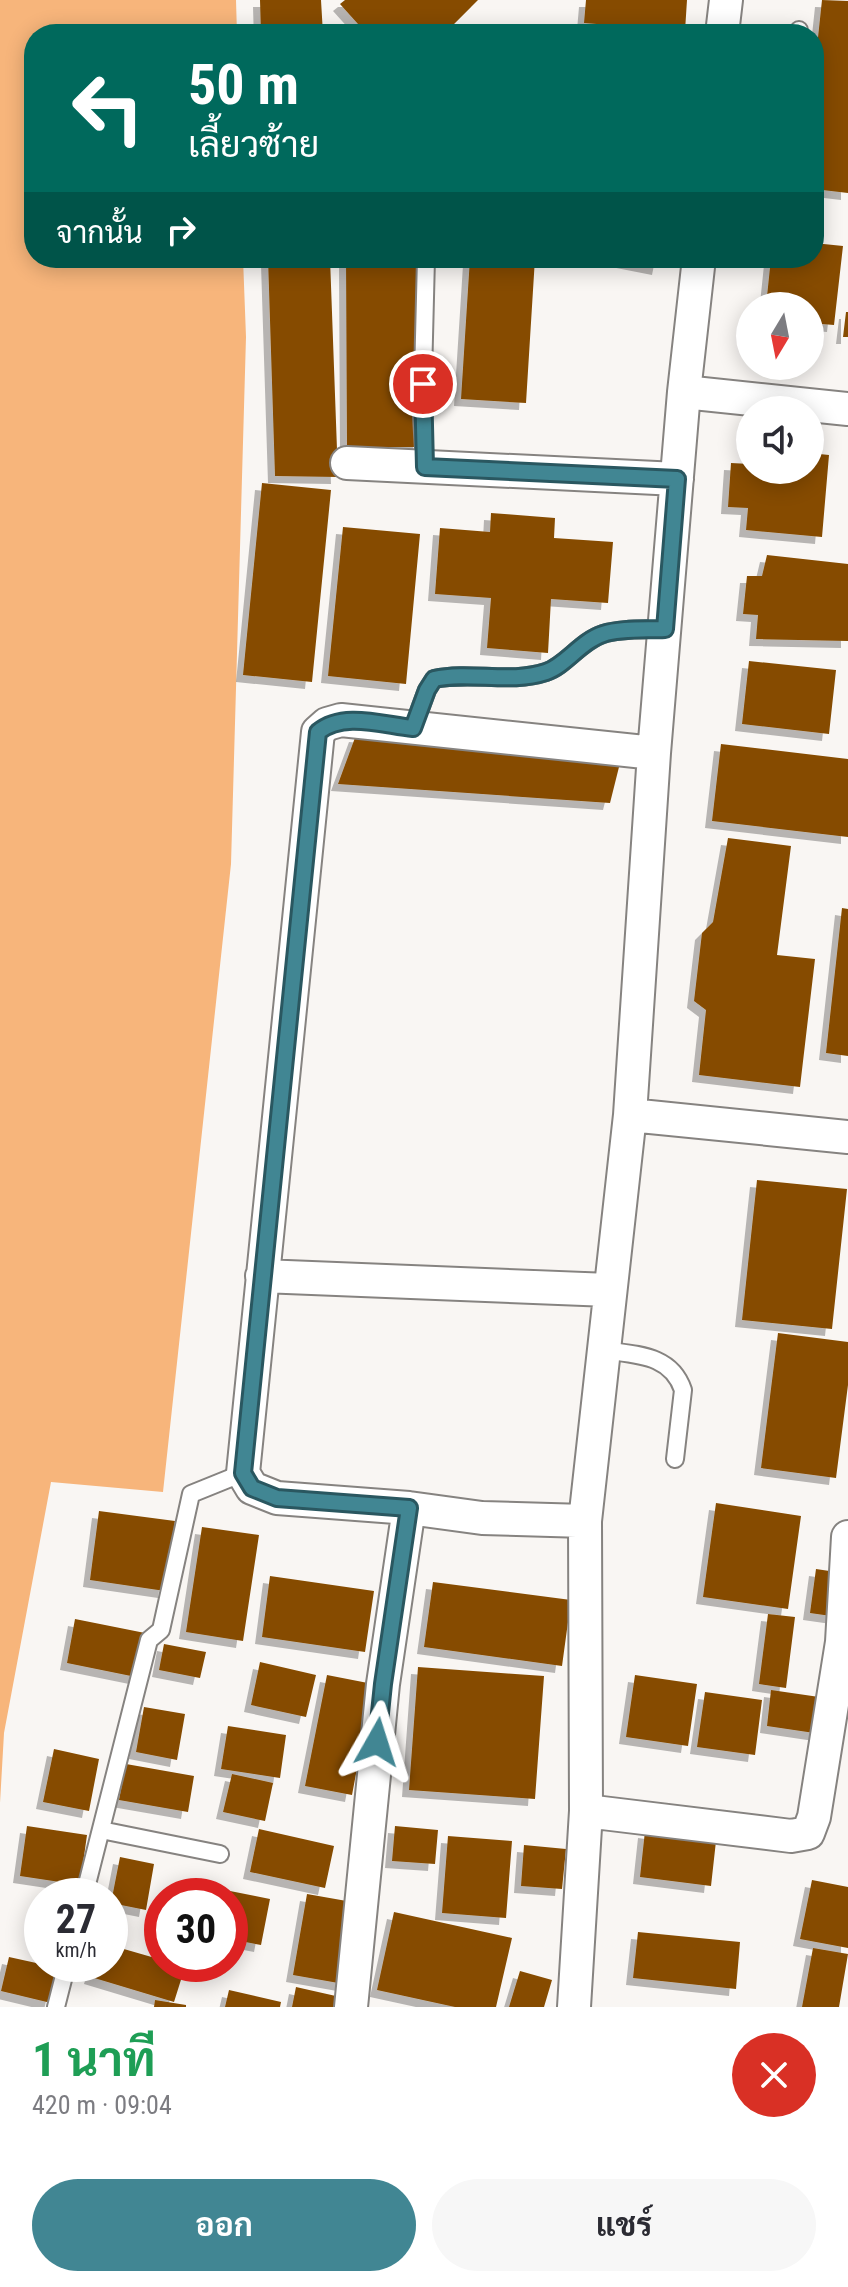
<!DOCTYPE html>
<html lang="th">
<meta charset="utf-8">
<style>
body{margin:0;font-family:"Roboto Condensed",Sarabun,sans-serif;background:#f7f7f7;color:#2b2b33;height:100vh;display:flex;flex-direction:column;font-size:30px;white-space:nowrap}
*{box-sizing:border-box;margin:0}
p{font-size:26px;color:#7c7c81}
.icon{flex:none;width:44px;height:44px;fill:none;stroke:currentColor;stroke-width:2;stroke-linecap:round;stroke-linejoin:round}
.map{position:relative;height:2007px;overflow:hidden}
.panel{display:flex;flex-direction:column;background:#fff;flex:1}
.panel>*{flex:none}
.hud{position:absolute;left:24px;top:24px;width:800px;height:244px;border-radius:32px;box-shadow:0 4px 20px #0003;background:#00695c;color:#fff;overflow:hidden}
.needle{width:52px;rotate:190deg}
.tools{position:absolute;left:736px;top:292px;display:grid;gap:16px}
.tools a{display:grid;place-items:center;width:88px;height:88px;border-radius:50%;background:#fff;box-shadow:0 4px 20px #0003;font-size:40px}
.speed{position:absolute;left:24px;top:1878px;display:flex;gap:16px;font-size:40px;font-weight:700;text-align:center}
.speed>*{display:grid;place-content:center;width:104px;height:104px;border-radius:50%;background:#fff;box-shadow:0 4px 20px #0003;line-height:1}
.speed small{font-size:20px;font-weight:400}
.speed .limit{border:12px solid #d22;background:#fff;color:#111}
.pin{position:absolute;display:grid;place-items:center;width:68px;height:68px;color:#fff;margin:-34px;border:4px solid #fff;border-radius:50%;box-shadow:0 2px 8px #0007}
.me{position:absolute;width:88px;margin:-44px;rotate:6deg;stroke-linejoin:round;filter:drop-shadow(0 0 6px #0008)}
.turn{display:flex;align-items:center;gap:28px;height:168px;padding:0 32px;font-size:36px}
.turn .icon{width:104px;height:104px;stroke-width:2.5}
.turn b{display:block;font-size:56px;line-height:68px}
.then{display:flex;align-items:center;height:76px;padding:0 32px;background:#0003;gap:16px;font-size:30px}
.round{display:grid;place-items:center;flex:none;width:84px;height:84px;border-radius:42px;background:#f7f7f7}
.head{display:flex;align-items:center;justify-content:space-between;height:136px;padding:0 32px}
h1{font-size:48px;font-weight:700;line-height:60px;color:#1e9e55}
.primary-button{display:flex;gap:16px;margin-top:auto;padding:16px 32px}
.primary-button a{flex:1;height:92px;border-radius:48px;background:#418693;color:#fff;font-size:32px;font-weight:700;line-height:92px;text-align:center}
.primary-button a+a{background:#f7f7f7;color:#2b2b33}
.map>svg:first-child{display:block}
.water{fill:#f7b57b}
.building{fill:#864c06;filter:url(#shadow)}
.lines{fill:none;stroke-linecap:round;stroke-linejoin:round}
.lane-casing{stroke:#868380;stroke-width:20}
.street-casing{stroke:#868380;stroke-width:36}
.lane{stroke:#fff;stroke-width:16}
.street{stroke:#fff;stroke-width:32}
.route-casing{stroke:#2a5760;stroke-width:20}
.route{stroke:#418693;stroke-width:14}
</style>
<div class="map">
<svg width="848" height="2007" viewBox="0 0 848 2007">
<defs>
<filter id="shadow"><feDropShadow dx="-7" dy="7" stdDeviation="0" flood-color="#0004"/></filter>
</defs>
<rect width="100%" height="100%" fill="#f9f6f3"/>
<!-- water -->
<path class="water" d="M0,0H236L237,34H34V258H243L246,337L231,864L163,1492L51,1482L4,1733L0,1803Z"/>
<!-- building -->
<path class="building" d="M260,0H321L323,34H261Z
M345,0H478L448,30L388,34H367L340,4Z
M586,0H687L685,31L584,23Z
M822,0L848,1V193L814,189V75Z
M814,243L843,246L834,325L810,323V306H766L771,258H814Z
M268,258H330L338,477L275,476Z
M346,258H419L420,447H347Z
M470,258H535L526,403L461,399Z
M608,258H661L659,268Z
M846,312H848V337H843Z
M810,453L829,455L822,537L746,530L748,508L728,507L731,463L750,464V470H810Z
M262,483L331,490L312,682L243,675Z
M491,513L555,518L554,538L613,542L608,603L551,599L548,653L487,648L491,598L435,594L440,528L490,532Z
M343,527L420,534L406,684L328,676Z
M767,555L848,564V641L756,639L758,615L743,614L747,576H762Z
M749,661L836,670L829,734L742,724Z
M356,735L621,759L610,803L338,784Z
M721,744L848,759V837L712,821Z
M728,838L791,846L777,955L815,959L800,1087L699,1075L706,1010L694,1001L702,933L713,922Z
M842,908L848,909V1056L826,1053Z
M757,1180L847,1189L832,1329L742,1320Z
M778,1333L848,1342V1385L836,1478L761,1468Z
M716,1503L801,1516L788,1609L703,1597Z
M99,1511L175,1521L165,1591L90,1580Z
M202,1527L259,1535L243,1641L186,1632Z
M816,1569L843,1573L838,1617L810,1613Z
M270,1576L374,1591L365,1652L262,1637Z
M433,1582L571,1600L562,1666L424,1647Z
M768,1614L795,1617L786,1688L759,1684Z
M75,1619L145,1633L136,1677L67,1663Z
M164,1644L206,1652L200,1678L159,1670Z
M260,1662L316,1675L306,1717L251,1705Z
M418,1667L544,1676L535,1799L409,1790Z
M327,1675L373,1684L352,1795L305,1786Z
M635,1675L697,1684L688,1746L626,1737Z
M771,1690L826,1698L821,1734L767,1726Z
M705,1692L762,1700L755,1755L697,1747Z
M144,1707L185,1714L177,1760L136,1752Z
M228,1726L286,1735L280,1778L221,1769Z
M54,1749L99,1759L89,1811L43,1802Z
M126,1764L194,1776L188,1812L119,1800Z
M232,1774L273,1783L265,1821L223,1812Z
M27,1826L87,1835L80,1885L20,1876Z
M395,1826L438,1830L435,1864L392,1861Z
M259,1829L334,1846L325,1888L250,1872Z
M645,1831L716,1841L711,1886L640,1877Z
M448,1836L512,1841L506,1918L442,1913Z
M524,1845L566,1849L562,1889L521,1886Z
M120,1857L154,1864L146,1910L111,1903Z
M812,1880L848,1887V1948L800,1939Z
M215,1888L270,1899L261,1945L230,1939V1896H213Z
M307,1894L358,1903L344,1984L293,1975Z
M394,1912L512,1938L496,2007H455L377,1990Z
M638,1932L740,1942L736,1989L633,1978Z
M110,1945L162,1960V1964L185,1967L174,2002L91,1977L95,1964H110Z
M813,1948L848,1954L839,2007H802Z
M9,1957L59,1968L51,2003L1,1991Z
M520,1971L552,1980L544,2007H509Z
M296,1987L349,1999L347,2007H292Z
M229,1990L281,2002L280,2007H225Z
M155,2000L186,2005V2007H154Z"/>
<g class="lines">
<defs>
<path id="lane" d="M799,34V30
M425,467L422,416L426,258
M413,728L427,690L434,679C472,671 510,684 546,672C565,666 581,641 603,634C621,628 646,630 665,629
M603,1350C636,1355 671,1354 683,1390L675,1459
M101,1830L220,1854
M84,1896L149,1640L161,1630L191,1494L243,1473
M56,2007L67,1964"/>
<path id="street" d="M722,34L726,0
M684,392L848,409
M347,463L677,479
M630,1115L848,1137
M262,1276L609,1290
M585,1521L482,1518L409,1508L277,1498L252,1488L243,1473L318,732L327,724L341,720L654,753
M586,1811L791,1836L808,1833L814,1817L842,1642L848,1537
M351,2007L383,1684L409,1508
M574,2007L586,1811L585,1521L630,1115L654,753L684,392L699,258"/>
</defs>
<!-- lane casing -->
<use href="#lane" class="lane-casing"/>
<!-- street casing -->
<use href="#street" class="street-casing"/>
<!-- lane -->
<use href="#lane" class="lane"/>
<!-- street -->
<use href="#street" class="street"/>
</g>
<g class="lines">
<defs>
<path id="route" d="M377,1742L383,1684L409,1508L277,1498L252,1488L243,1473L318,732C343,711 383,725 413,728L427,690L434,679C471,671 510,684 546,672C565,666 581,641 603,634C621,628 646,630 665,629L677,479L425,467L423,384"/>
</defs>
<!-- route casing -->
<use href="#route" class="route-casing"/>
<!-- route -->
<use href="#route" class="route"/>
</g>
</svg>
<div class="tools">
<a><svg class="needle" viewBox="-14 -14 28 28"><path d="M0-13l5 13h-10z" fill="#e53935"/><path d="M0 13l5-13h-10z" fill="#7c7c81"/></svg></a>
<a><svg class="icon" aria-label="sound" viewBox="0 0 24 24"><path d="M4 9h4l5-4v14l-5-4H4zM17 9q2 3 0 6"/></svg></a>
</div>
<div class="speed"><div>27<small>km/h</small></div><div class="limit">30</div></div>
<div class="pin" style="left:423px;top:384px;background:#d93025"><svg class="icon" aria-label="arrive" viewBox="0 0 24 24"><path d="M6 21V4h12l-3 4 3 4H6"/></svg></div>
<svg class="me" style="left:377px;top:1742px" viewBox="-20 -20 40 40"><path d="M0-17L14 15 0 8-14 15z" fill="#418693" stroke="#fff" stroke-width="4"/></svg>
<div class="hud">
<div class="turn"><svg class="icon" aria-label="left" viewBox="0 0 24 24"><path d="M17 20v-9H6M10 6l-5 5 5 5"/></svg><div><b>50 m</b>เลี้ยวซ้าย</div></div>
<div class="then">จากนั้น<svg class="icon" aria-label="right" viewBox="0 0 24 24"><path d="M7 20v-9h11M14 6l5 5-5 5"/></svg></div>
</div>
</div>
<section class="panel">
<div class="head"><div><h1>1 นาที</h1><p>420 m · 09:04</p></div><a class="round" style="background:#d93025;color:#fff"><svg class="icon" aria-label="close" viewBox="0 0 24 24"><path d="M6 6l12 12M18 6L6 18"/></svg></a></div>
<div class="primary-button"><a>ออก</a><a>แชร์</a></div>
</section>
